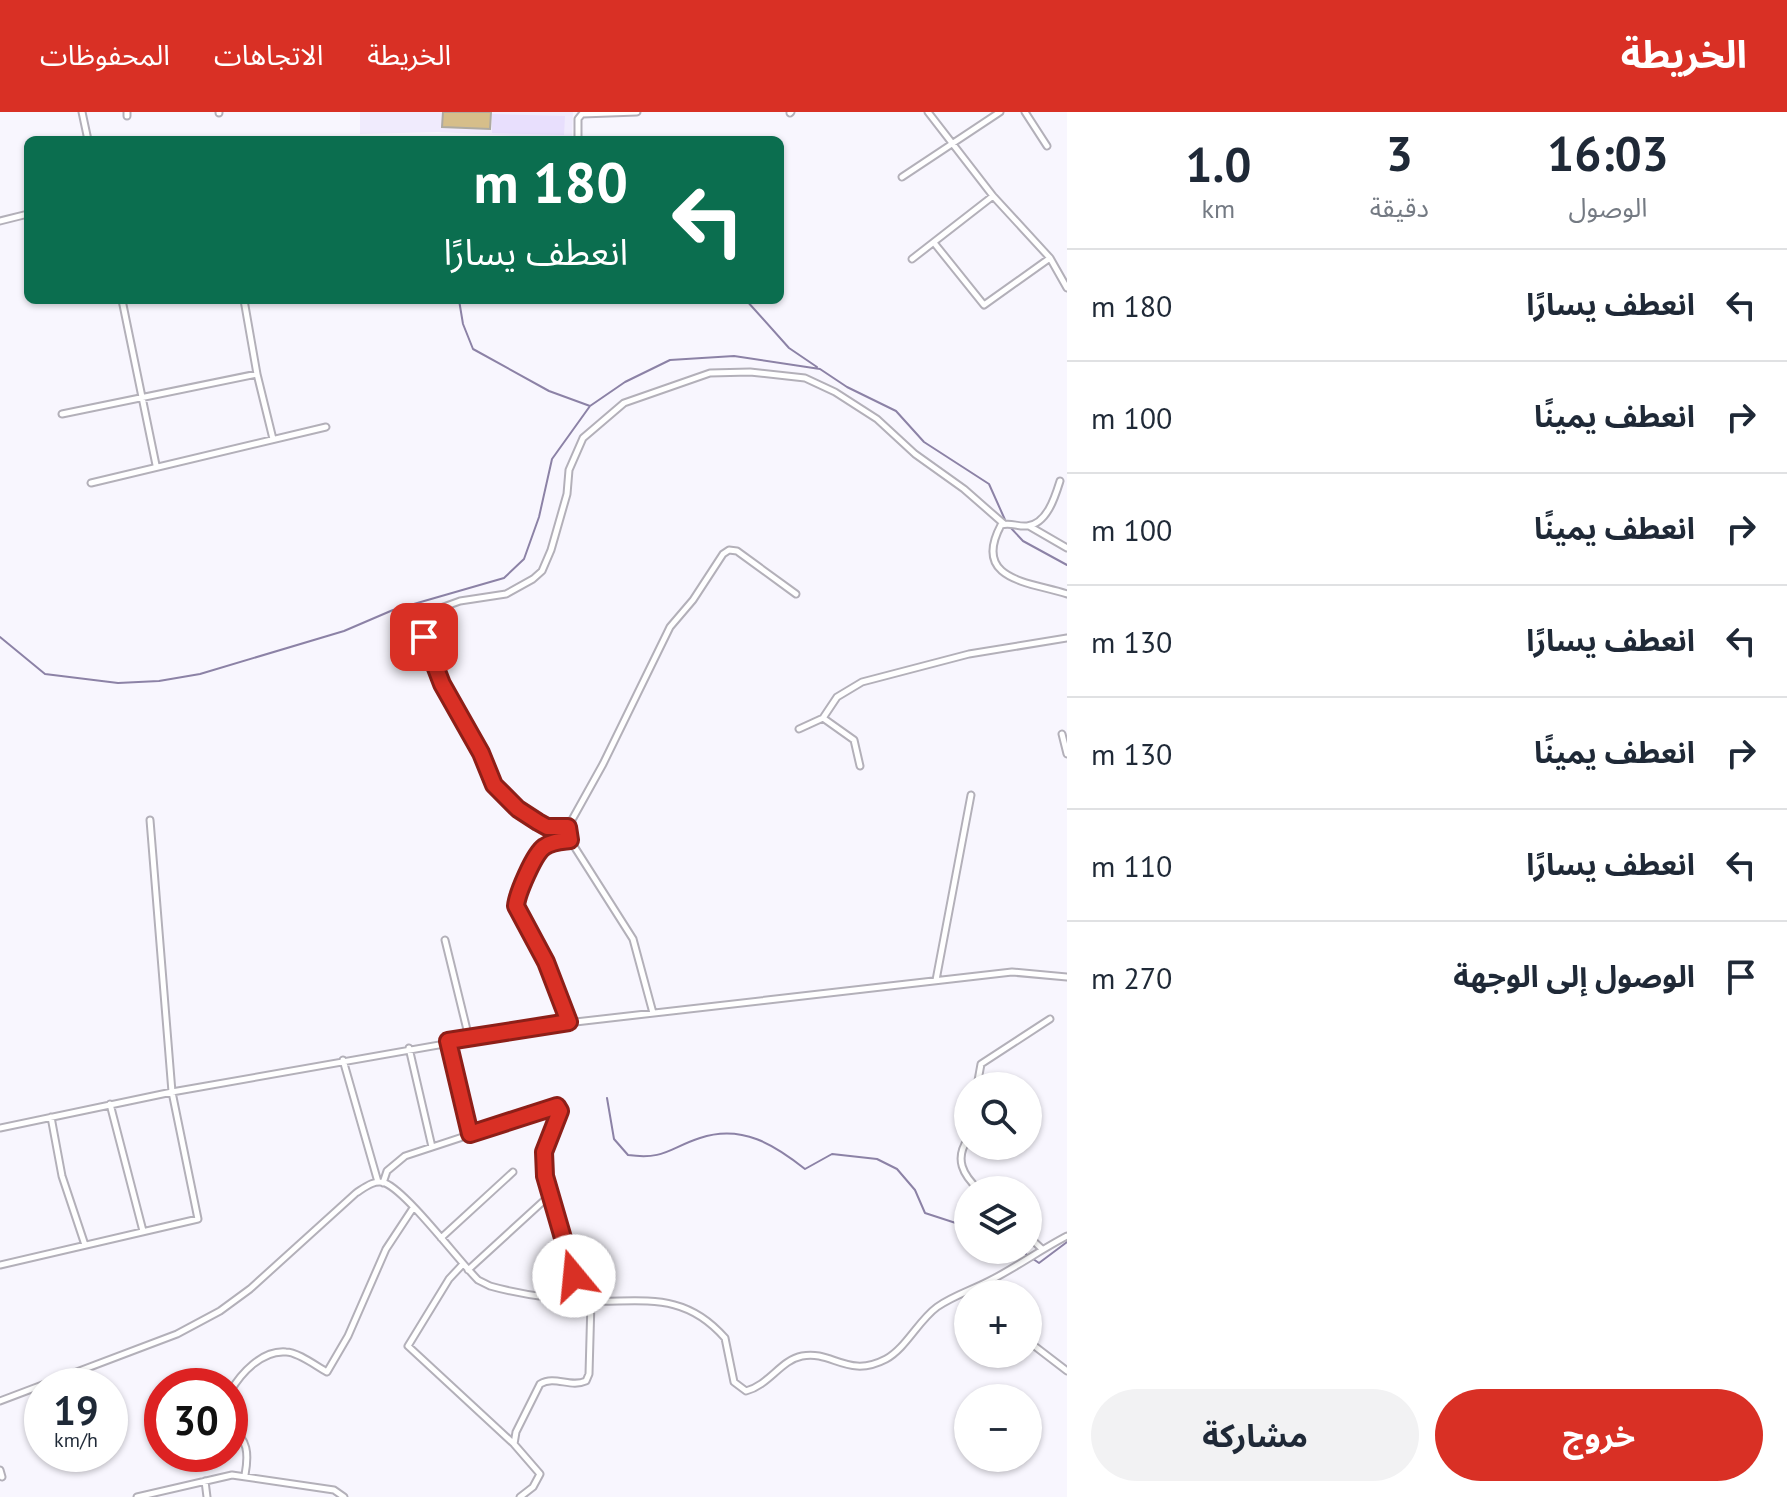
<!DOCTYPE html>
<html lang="ar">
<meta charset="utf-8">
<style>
body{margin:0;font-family:"PT Sans","Noto Sans Arabic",sans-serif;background:#f2f2f3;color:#1f2937;direction:rtl;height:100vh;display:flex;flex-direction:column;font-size:30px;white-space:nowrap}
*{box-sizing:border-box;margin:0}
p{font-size:26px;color:#747a83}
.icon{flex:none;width:44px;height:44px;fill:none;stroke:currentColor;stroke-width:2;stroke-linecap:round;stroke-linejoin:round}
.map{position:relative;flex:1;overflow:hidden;direction:ltr}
.side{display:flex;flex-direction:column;background:#fff;width:720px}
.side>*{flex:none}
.guide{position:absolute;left:24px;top:24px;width:760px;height:168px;border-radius:12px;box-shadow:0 2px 6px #0004;direction:rtl;background:#0b6e4f;color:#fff;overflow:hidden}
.fabs{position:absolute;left:954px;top:960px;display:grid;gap:16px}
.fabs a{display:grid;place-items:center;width:88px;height:88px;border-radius:50%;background:#fff;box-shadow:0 2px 6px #0004;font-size:40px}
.speed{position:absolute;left:24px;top:1256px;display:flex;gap:16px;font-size:40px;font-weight:700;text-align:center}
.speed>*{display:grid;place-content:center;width:104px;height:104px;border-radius:50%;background:#fff;box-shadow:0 2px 6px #0004;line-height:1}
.speed small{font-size:20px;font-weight:400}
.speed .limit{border:12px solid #d22;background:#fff;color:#111}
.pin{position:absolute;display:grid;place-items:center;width:68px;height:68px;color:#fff;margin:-34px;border-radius:16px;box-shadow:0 4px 12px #0006}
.me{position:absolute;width:88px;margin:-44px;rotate:343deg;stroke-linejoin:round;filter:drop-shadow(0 0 6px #0008)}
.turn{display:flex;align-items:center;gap:28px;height:168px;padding:0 24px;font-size:36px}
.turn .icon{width:104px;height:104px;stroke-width:2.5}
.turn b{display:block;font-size:56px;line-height:68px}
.eta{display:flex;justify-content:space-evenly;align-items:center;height:136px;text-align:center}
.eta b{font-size:48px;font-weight:700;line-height:56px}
.cta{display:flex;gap:16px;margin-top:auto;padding:16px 24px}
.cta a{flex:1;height:92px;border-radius:48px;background:#d93025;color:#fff;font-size:32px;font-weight:700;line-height:92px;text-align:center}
.cta a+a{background:#f2f2f3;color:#1f2937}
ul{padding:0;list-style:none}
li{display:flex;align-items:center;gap:24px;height:112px;padding:0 24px;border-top:2px solid #e0e1e3}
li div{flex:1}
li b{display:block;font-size:30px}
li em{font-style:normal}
header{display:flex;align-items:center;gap:48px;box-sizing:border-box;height:112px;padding:0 40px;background:#d93025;color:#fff}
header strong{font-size:38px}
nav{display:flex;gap:44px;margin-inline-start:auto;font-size:28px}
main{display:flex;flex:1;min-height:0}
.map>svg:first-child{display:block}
.built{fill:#f0ebfd}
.green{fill:#e8dffd}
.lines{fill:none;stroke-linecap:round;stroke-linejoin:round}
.stream{stroke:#8c82a6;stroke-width:2}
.building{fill:#d6be8a;stroke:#aeaaa1;stroke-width:2}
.minor-casing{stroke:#b3b0b9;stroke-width:9}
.minor{stroke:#fff;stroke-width:5}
.route-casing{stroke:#8d1f18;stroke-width:20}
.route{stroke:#d93025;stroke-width:14}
</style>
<header>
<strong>الخريطة</strong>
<nav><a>الخريطة</a><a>الاتجاهات</a><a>المحفوظات</a></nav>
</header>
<main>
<section class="side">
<div class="eta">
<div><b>16:03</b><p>الوصول</p></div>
<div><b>3</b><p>دقيقة</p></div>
<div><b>1.0</b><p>km</p></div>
</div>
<ul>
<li><svg class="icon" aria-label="left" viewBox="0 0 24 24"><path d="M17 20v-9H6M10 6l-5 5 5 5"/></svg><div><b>انعطف يسارًا</b></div><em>180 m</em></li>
<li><svg class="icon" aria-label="right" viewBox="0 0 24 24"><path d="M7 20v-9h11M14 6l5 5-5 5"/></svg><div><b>انعطف يمينًا</b></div><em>100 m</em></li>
<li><svg class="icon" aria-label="right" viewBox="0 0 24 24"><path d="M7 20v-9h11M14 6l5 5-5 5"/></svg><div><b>انعطف يمينًا</b></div><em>100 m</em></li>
<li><svg class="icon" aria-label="left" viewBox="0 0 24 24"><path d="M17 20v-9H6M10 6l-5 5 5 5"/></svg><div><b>انعطف يسارًا</b></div><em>130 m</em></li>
<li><svg class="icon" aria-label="right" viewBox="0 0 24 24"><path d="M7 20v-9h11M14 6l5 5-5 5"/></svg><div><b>انعطف يمينًا</b></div><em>130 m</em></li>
<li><svg class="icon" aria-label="left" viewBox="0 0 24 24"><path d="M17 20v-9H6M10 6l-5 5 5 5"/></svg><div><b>انعطف يسارًا</b></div><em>110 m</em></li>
<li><svg class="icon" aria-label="arrive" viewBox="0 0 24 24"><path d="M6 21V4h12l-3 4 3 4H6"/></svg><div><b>الوصول إلى الوجهة</b></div><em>270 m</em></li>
</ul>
<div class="cta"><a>خروج</a><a>مشاركة</a></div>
</section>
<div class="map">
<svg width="1067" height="1385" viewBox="0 0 1067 1385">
<rect width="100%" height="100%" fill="#f8f6fe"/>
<!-- built -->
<path class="built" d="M360,0H573L572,27L438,20L360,22Z"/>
<!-- green -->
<path class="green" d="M492,2L565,4L564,23L492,21Z"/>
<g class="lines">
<!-- stream -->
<path class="stream" d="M459,188L463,212L473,237L549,279L590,294
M746,188L789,236L817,255
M1010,415L1023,429L1067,453
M0,525L45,562L118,571L159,569L200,562L344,519L393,498L504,466L524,447L539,405L552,347L590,294L625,270L670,248L734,244L820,257L847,275L896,299L924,330L989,372L1006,410
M607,986L614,1027L628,1043C665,1048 669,1036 700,1026C742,1012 775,1033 805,1057L832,1042L877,1047L897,1057L915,1078L925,1101L968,1115
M1020,1138L1039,1151L1067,1130"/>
</g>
<!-- building -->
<path class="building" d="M443,0H491L490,17L442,15Z"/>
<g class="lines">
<defs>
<path id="minor" d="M82,0L88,28
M928,0L993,84L1050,146L1067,176
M1025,0L1047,34
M219,1V0
M790,1L791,0
M127,4V0
M578,28V7L582,2L637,0
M902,65L1000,0
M0,109L28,102
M935,132L984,193L1050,146
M912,147L993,84
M122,188L156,353
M244,188L257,262
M62,302L257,262L273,327
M1060,369C1055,385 1047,412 1027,414C1017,415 1011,410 1001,413C971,469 1031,470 1067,482
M91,371L326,315
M1029,414L1067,436
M823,606L854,628L860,654
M799,617L823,606L837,585L862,570L969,542L1067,526
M1062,622L1067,642
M568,715H547L538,710L518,697L494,673L481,641L442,572L418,517L416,505L460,489L506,482L533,467L542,459L551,438L567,382L569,358L583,326L624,291L710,261L750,260L805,266L835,280L877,307L915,342L964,377L1004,412
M445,828L469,926
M936,868L971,683
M653,901L633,827L572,731L568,715L603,652L670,515L693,488L723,442L729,438L737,439L796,482
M569,910L546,850L516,794C517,782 535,742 545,735C552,729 562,729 570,728
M448,929L470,1022
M409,936L432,1035
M343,948L378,1070
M977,974L981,952L1050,907
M110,992L143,1119
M51,1005L62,1064L85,1133
M0,1016L172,980L558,912L1012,860L1067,865
M968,1027C954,1047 963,1063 979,1078
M383,1071L387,1059L405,1044L557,994L560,999L544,1040L545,1064L582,1188
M1028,1124L1042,1137
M441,1126L513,1060
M463,1152L449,1167L408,1234L514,1332
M0,1153L198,1107L172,980L150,708
M468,1158L550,1083
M990,1169L998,1182
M1028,1229L1067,1259
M230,1280C241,1261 262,1238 286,1240C298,1240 316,1254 327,1260L348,1224L386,1137L413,1096
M0,1289L177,1222L220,1199L250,1177L356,1081C364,1076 374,1067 385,1071C407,1080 458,1148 478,1168L490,1174C522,1183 555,1187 588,1189C642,1191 683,1178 725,1226L734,1270L746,1279C769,1273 781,1248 802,1244C832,1238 848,1267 886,1247C906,1236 918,1209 937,1195C954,1183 975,1177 993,1167C1018,1154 1042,1137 1067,1124
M230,1314C248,1328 249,1341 245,1363
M0,1358L2,1365
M205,1369L207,1385
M137,1385L232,1363L334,1378L344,1385
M520,1385L533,1375L540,1362L514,1332L516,1320L540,1272C555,1263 570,1276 586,1269L589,1262L591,1189"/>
</defs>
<!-- minor casing -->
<use href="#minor" class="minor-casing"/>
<!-- minor -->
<use href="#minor" class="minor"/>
</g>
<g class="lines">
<defs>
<path id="route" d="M424,525L442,572L481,641L494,673L518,697L538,710L547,715H568L570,728C562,729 552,729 544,735C534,742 517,782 516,794L546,850L569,910L448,929L470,1022L557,994L560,999L544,1040L545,1064L574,1164"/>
</defs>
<!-- route casing -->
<use href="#route" class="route-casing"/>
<!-- route -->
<use href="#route" class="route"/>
</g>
</svg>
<div class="fabs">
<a><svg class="icon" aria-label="search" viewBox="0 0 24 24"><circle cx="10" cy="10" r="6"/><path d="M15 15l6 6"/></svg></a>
<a><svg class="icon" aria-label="layers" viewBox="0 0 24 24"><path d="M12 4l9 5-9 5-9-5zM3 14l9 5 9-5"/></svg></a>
<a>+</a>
<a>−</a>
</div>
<div class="speed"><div>19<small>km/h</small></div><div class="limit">30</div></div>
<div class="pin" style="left:424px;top:525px;background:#d93025"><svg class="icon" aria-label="arrive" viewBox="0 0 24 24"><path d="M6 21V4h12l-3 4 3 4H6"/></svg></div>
<svg class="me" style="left:574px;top:1164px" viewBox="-20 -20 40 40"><circle r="19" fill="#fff"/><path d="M0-13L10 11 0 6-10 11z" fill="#d93025"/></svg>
<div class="guide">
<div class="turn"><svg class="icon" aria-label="left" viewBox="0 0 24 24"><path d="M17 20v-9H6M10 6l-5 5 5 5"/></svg><div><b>180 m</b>انعطف يسارًا</div></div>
</div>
</div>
</main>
